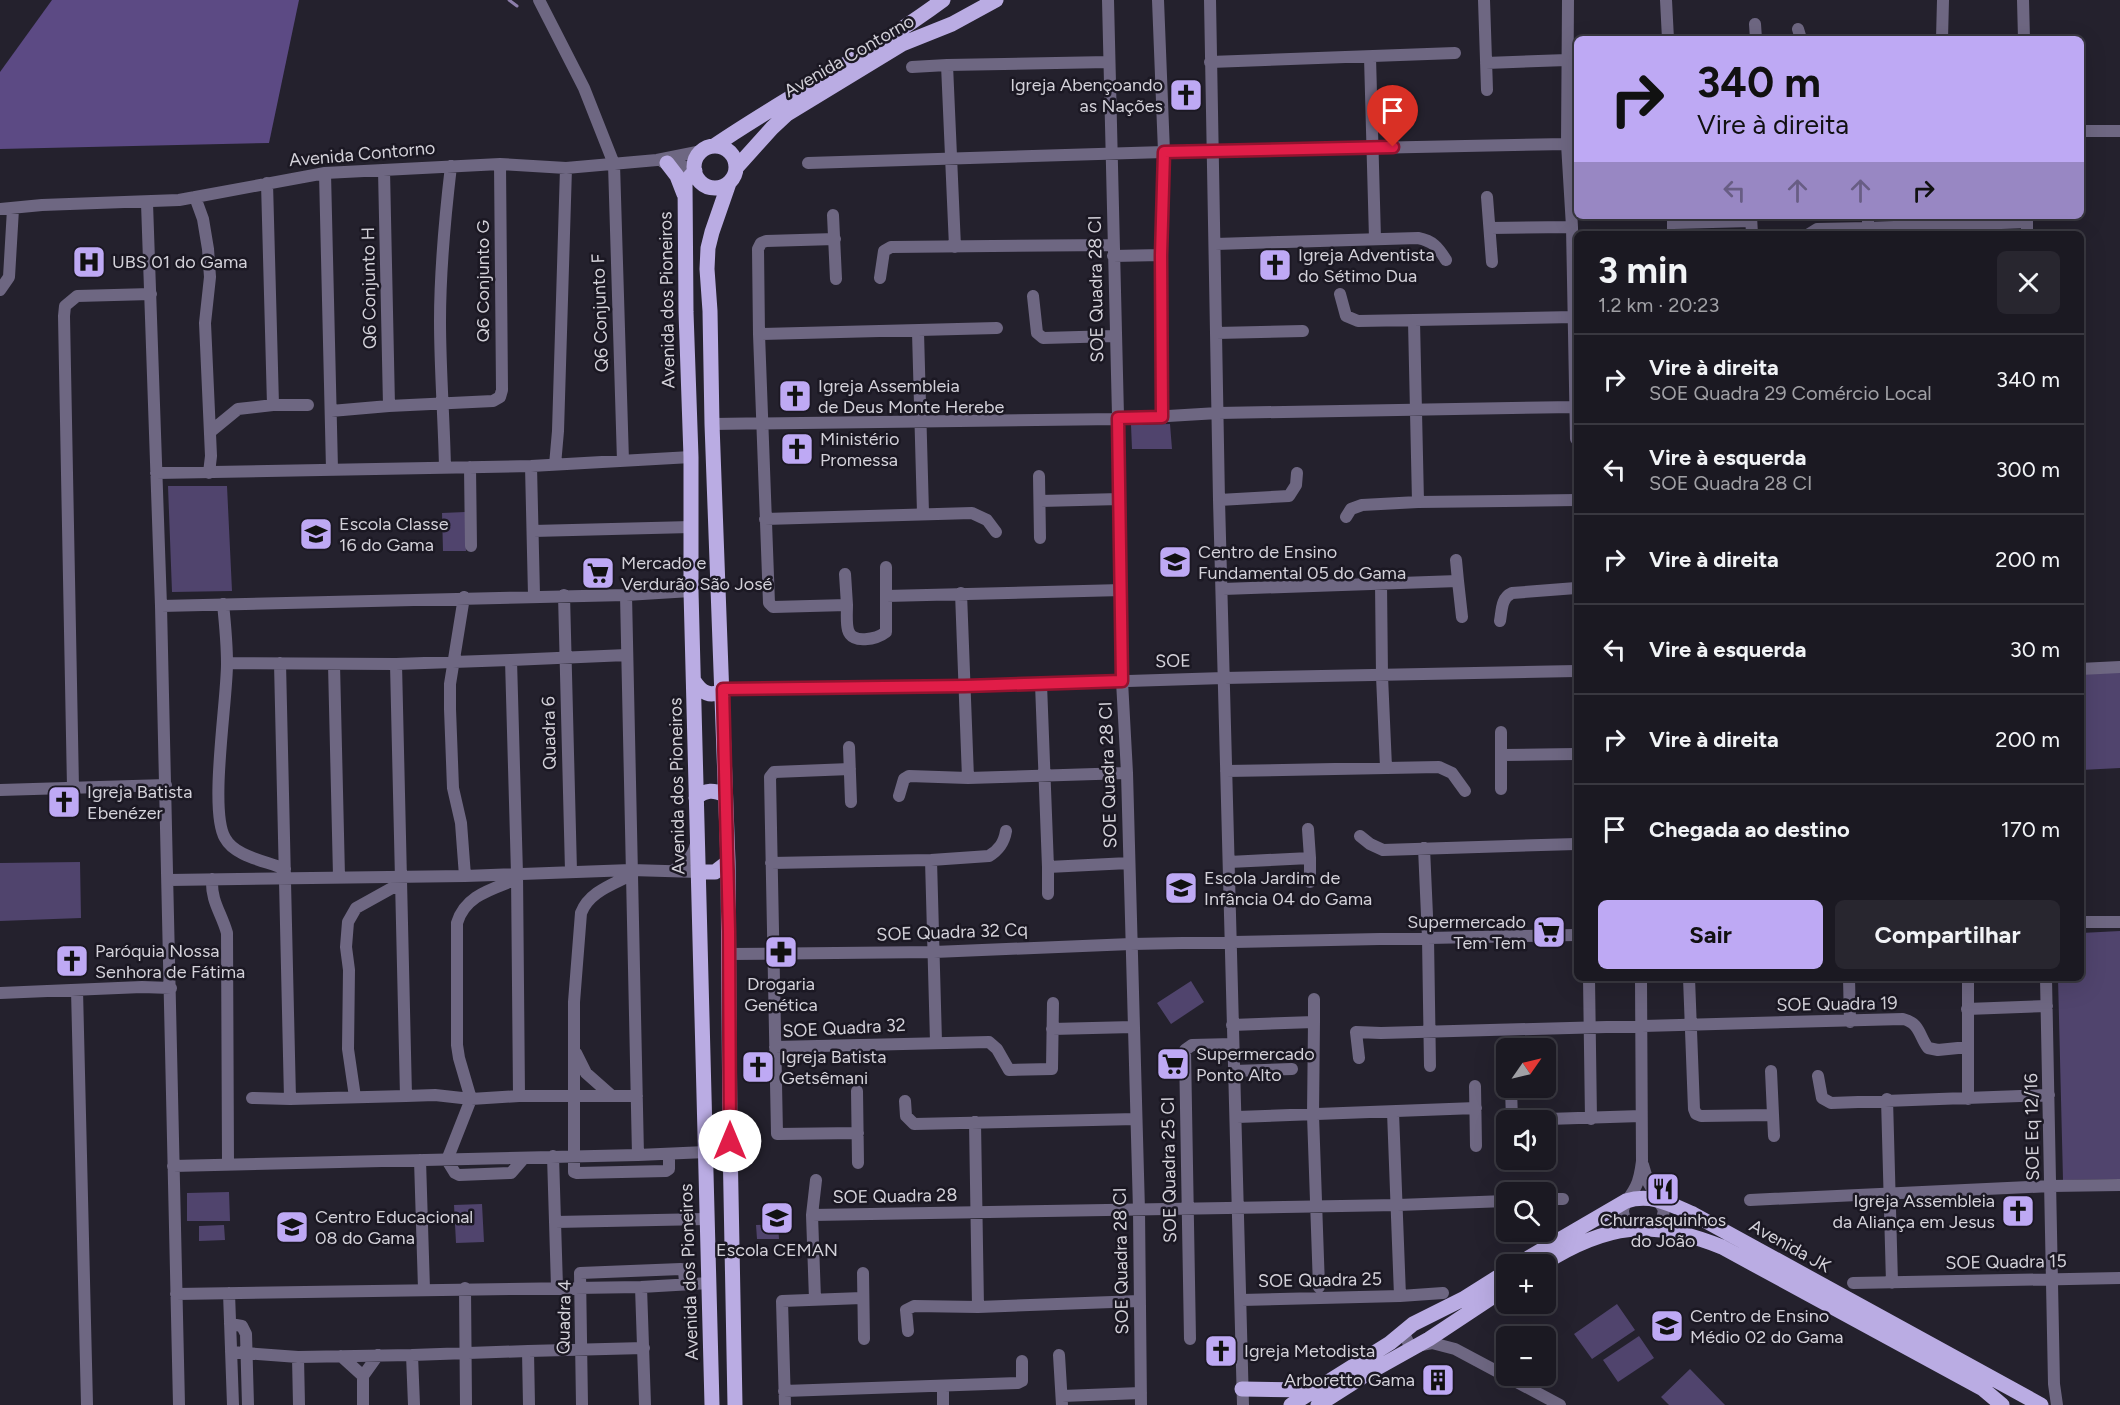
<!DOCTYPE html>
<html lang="pt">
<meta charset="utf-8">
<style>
body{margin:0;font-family:Figtree,sans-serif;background:#28262f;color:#f1f3f6;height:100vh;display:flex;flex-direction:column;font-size:22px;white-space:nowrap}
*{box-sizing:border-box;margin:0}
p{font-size:20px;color:#a0a0a5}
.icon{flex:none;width:33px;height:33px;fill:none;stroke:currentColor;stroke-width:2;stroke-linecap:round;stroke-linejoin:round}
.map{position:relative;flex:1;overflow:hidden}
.details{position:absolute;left:1574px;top:231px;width:510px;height:750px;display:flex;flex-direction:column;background:#1b1922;border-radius:9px;box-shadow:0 6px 24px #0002,0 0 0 2px #393840}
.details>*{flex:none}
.hud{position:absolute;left:1574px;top:36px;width:510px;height:183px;border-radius:9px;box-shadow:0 6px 24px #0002,0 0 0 2px #393840;background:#bea9f4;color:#111;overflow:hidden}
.needle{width:39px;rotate:56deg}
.tools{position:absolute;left:1496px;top:1038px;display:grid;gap:12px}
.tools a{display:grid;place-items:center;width:60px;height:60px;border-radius:9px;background:#1b1922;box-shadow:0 6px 24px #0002,0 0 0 2px #393840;font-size:30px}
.pin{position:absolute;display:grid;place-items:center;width:51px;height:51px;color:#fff;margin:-62px -26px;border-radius:50% 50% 50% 0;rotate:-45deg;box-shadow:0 0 6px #0007}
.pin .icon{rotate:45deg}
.me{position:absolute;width:66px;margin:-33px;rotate:0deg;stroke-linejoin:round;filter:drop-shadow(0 0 4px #0008)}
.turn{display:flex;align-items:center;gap:21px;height:126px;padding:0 24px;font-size:27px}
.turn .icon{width:78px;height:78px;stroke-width:2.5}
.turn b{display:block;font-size:42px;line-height:51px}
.lanes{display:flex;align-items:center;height:57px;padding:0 24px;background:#0003;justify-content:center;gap:30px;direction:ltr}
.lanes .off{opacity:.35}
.round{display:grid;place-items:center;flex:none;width:63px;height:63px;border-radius:9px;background:#28262f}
.headline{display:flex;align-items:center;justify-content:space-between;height:102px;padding:0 24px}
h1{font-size:36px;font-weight:700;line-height:45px}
.action{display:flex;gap:12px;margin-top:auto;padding:12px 24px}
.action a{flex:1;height:69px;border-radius:9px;background:#bea9f4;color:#111;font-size:24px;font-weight:700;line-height:69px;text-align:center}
.action a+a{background:#28262f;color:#f1f3f6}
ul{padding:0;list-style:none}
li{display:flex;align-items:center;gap:18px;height:90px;padding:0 24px;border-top:2px solid #393840}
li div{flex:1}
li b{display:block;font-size:22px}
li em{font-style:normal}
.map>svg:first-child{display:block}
.green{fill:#50446d}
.forest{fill:#5c4a84}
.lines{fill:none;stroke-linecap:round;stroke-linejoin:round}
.stream{stroke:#8c7eaa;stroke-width:3}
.minor{stroke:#6e6782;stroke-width:12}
.major{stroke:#baace3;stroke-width:15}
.route-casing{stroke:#92132f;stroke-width:15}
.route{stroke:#e11d48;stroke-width:10}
.labels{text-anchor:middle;stroke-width:5;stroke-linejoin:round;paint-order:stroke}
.street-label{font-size:18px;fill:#d3d1d9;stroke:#1b1823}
.poi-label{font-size:18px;fill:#d3d1d9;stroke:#1b1823;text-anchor:start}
</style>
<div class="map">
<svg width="2120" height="1405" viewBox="0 0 2120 1405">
<rect width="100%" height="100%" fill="#24212d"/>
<!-- green -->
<path class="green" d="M1170,424L1172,449H1132L1131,425Z
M168,486H227L232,591L172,592Z
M465,512L466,551H443L442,513Z
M2120,671V768L2081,770V673Z
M80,862L81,918L0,921V863Z
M2120,931V1179L2063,1180L2058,978H2080L2081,933Z
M1191,981L1204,1002L1171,1024L1157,1003Z
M229,1192L230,1221H187V1193Z
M482,1204L484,1242L456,1243L454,1205Z
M778,1224L779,1239H757L756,1225Z
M224,1225L225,1240L199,1241V1226Z
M1617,1304L1635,1330L1592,1359L1574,1334Z
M1639,1336L1654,1358L1618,1382L1603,1360Z
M1690,1369L1725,1405H1669L1661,1397Z"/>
<!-- forest -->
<path class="forest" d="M52,0H299L269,143L0,149V72Z"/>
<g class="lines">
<!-- stream -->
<path class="stream" d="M509,0L517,6"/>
<!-- minor -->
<path class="minor" d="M539,0L584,88L614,164L623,461
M1108,0L1120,499L1122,681L1127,773L1139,1210L1141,1405
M1158,0L1164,152L1161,255L1163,418
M1210,0L1219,500L1243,1405
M1484,0L1487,90
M1568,0L1567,144L1572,227L1576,439
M1666,0L1668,39
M2023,0L2024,39
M1755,24L1756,39
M1798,29L1801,39
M1942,39L1943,0
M1370,57L1375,239
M1210,62L1455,53
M1486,63L1567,60
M947,65L955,247
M912,67L947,65L1109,62
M2080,131H2120
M663,162L695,169
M808,163L1164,152L1567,144
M384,170L389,406
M325,173L332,469
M267,183L273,405
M195,197L203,219L208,249L210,277L205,323L211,456L209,473
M1487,197L1492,262
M147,203L161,606L179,1405
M0,209L42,205L179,200L325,173L500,164L566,168L657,160L702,151
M833,215L836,279
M1673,216V234
M1751,216L1752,234
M1868,216V228L2027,222
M2027,216V234
M1673,223L1751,221
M1490,228L1572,227
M1809,234L1817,229L1868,228
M835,239L766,241L761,243L758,249L759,334L769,603L773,607L847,605C847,613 846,622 848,630C852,645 877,639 886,632V567
M1215,244L1418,238C1433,241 1438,247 1446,260
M1113,256L1161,255
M880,278L884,251L891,247L1113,245
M0,290L9,277L13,209
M1340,294L1346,316L1358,321L1574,317
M1033,296L1037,333L1043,338L1116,336
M1414,321L1418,502L1576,500
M918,332L923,513
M1216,333L1303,331
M759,334L997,328
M331,411L389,406L493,401L500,397L502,390L500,164
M712,424L1118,419L1218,413L1575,407
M210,432L238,409L273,405H308
M555,465L558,431L566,168
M531,466L534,595
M470,467L471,546
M445,468C444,419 440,370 440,321C440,269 445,217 451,166
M156,473L531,466L691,457
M1039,476L1040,538
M1219,500L1289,496L1296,485L1297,473
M1040,501L1120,499
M1346,517L1351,509L1362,505L1418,502
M765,519L972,513L987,520L996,532
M533,531L691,527
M845,574L847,605
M1458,581L1462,617
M1381,583L1382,676L1386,767
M1223,589L1458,581L1456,560
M961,593L968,778
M564,595L571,871
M626,595L638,1155L706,1152
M886,596L1122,590
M464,597L450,684V709L453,788L461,823L465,876
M223,604C225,623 227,644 227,664C227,701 209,811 225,838C235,857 267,861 285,869
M161,606L626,595L691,591
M1500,621C1502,610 1501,598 1512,593L1576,588
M627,655L511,660L517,874L519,1096H637
M511,660L396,664L406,1096L435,1095L471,1099L519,1096
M227,663L396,664
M280,663L290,1099
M334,664L339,876
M2080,669L2120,667
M1041,684L1048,867L1129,863
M723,689L965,686L1224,678L1576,671
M849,747L851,802
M1503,755L1576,754
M850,769L774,772L770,777L777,1134L858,1133
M1226,771L1439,767L1452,773L1465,791
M73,788L64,316L65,306L77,296L151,294
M1501,789V732
M0,790L166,785
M899,796L904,779L909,776L968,778L1127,773
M1360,836L1370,844L1383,850L1576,844
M1424,848L1428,938L1430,1066
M1310,858V882
M931,860L936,1042
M1229,862L1310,858L1308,829
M771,863L931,860L989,856C999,850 1004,843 1006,831
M672,871C685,864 692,859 696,844
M631,875C612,885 589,892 581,913L574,1002V1172L577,1173L666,1171L669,1169V1154
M212,879C211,902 221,912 227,933L228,1164
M517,879C493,889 465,895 457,923V1045L459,1058L471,1099L447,1160L455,1173L459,1175L511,1173L524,1158
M169,880L465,876L631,870L699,872
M1048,894V867
M2080,922H2120
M730,954L934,952L1131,944L1576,935
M1589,978L1591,1119
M1689,978L1694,1109L1696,1114L1701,1116L1773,1115
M1849,978L1850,1022
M2046,978L2054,1384L2057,1405
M1968,983V1099
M77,990L87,1405
M0,993L142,987L171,988
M1967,1009L2047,1006
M1314,1022L1313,1115L1319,1287
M1232,1025L1314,1022V999
M1052,1029L1133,1027
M775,1047L989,1042L997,1049L1009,1070L1052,1069L1053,1003
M576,1053L586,1073L612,1096
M1359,1058L1356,1032L1381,1033L1903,1019C1920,1023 1919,1036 1928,1048L1938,1050L1968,1047
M1234,1071L1292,1069
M1771,1071L1774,1136
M1818,1076L1822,1098L1831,1103L2049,1095
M1475,1086L1476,1146
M1511,1088L1512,1120
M857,1091L858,1163
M355,1097L348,1049L349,970L346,947L348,922L356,908L401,883
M252,1098L290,1099L406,1096
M1887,1099L1892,1283
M905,1101L906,1116L914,1124L1136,1119
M1393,1112L1400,1296
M1237,1117L1476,1108
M1512,1120L1641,1116
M975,1122L978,1307
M553,1156L557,1287
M420,1160L424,1289
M1643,1165L1648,1182L1664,1210L1662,1220L1653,1228
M173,1166L638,1155
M1545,1199H1563
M1750,1200L2051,1186L2120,1185
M812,1215L1398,1205L1506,1201
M555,1222L707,1219
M1634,1229C1613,1209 1627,1205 1636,1186C1640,1178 1641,1169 1642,1161L1641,978
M863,1273L864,1339
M1853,1283L2120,1278
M641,1287L645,1405
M465,1288L466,1405
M229,1293L233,1405
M176,1294L641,1287L710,1283
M815,1299L812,1215L816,1180
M1241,1300L1400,1296L1443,1293
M230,1324L242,1326L246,1334L248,1405
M1405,1330V1336L1409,1344L1416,1346L1432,1343L1455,1349L1560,1405
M908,1331L906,1310L914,1306L978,1307L1140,1301
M1190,1339L1185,1050L1192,1045L1233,1044
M231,1352L298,1357L299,1405
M412,1355L528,1351
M1059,1355L1062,1405
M341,1356L363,1376
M298,1357L412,1355L414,1405
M943,1387V1405
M784,1391L1018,1383L1022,1381V1361
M1062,1396L1141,1393
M363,1405V1376L378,1355
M529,1405L528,1351L644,1348
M582,1405L580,1273L681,1269L684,1270L685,1283
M785,1405L782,1301L862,1298"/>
<!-- major -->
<path class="major" d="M714,146C789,95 870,54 943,0
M694 167a21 21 0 1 1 42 0a21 21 0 1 1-42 0Z
M667,163L677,176L684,194
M736,168L772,128L787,114L902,44L952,24L996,0
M695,171L685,182L686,312L691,457V591L712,1405
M729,183L712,232L708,248L707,269L710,311L712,424L728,862L730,1141L735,1405
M694,681C701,692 711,699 723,689
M696,798C706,789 714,790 725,795
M699,872H715L728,862
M1518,1264L1626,1201C1651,1193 1670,1204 1693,1214L2041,1405
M1543,1264C1606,1224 1651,1218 1722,1247L1983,1389L2002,1405
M1242,1389L1315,1390
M1291,1405L1390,1343L1413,1324L1463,1299L1506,1272
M1318,1405L1370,1372L1429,1339L1506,1288"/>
</g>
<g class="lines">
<defs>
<path id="route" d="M730,1141L729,931L723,689L965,686L1122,681L1118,418L1162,417L1161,255L1164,152L1393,147"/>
</defs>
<!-- route casing -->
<use href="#route" class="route-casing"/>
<!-- route -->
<use href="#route" class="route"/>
</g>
<!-- icons -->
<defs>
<symbol id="church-square" viewBox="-11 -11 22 22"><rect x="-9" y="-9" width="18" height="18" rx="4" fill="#bea9f4" stroke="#1b1823"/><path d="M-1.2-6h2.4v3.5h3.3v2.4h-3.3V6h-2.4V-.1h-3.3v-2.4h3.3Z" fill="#111"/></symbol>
<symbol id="hospital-square" viewBox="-11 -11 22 22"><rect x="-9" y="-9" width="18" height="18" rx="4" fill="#bea9f4" stroke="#1b1823"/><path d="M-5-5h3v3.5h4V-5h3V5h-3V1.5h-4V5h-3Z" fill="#111"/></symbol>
<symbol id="school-square" viewBox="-11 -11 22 22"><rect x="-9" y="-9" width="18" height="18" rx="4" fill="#bea9f4" stroke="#1b1823"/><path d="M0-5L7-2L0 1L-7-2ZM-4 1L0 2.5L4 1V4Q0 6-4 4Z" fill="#111"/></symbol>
<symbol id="supermarket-square" viewBox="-11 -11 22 22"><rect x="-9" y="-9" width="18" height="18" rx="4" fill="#bea9f4" stroke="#1b1823"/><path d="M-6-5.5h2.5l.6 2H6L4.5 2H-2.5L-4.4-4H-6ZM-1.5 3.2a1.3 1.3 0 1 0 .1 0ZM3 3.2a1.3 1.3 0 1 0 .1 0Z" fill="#111"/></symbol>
<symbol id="pharmacy-square" viewBox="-11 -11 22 22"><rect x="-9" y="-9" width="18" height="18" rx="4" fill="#bea9f4" stroke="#1b1823"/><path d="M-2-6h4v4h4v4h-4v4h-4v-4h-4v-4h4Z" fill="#111"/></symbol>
<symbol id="restaurant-square" viewBox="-11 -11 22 22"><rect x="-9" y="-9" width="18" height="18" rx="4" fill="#bea9f4" stroke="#1b1823"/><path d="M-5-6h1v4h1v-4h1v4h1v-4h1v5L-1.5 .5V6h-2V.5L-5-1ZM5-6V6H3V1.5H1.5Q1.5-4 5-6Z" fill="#111"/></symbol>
<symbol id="building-square" viewBox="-11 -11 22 22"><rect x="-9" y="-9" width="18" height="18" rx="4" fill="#bea9f4" stroke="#1b1823"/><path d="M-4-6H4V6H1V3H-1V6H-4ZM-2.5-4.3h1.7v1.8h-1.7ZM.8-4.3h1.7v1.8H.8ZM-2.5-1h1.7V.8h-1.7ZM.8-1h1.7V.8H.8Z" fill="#111"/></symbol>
</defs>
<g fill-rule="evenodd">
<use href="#church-square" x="1167" y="76" width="38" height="38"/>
<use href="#hospital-square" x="70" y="243" width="38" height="38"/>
<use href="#church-square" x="1256" y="246" width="38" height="38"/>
<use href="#church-square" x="776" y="377" width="38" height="38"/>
<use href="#church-square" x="778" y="430" width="38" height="38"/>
<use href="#school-square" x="297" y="515" width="38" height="38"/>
<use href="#school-square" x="1156" y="543" width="38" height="38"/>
<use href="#supermarket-square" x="579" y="554" width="38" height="38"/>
<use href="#church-square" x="45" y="783" width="38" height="38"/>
<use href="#school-square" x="1162" y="869" width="38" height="38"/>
<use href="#supermarket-square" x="1530" y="913" width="38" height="38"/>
<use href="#pharmacy-square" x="762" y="933" width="38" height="38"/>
<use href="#church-square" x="53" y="942" width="38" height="38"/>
<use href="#supermarket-square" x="1154" y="1045" width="38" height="38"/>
<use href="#church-square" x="739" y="1048" width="38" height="38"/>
<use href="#restaurant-square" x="1644" y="1170" width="38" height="38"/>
<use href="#church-square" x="1999" y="1192" width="38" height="38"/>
<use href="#school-square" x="758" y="1199" width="38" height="38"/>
<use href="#school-square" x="273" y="1208" width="38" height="38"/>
<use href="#school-square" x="1648" y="1307" width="38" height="38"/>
<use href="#church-square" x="1202" y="1332" width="38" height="38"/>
<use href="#building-square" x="1419" y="1361" width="38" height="38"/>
</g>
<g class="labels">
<!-- street labels -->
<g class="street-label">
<text transform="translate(849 56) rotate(-30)" y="6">Avenida Contorno</text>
<text transform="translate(362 154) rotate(-5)" y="6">Avenida Contorno</text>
<text transform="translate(483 281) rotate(-90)" y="6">Q6 Conjunto G</text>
<text transform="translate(369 288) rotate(-91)" y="6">Q6 Conjunto H</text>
<text transform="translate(1096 289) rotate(-91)" y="6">SOE Quadra 28 CI</text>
<text transform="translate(667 300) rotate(-91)" y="6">Avenida dos Pioneiros</text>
<text transform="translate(600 313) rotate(-92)" y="6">Q6 Conjunto F</text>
<text transform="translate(1173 661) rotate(-1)" y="6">SOE</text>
<text transform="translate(549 733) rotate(-91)" y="6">Quadra 6</text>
<text transform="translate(1108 775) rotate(-92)" y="6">SOE Quadra 28 CI</text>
<text transform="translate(677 786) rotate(-91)" y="6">Avenida dos Pioneiros</text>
<text transform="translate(952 932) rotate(-2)" y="6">SOE Quadra 32 Cq</text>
<text transform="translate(1837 1004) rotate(-1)" y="6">SOE Quadra 19</text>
<text transform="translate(844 1028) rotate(-3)" y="6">SOE Quadra 32</text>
<text transform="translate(2032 1127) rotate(-91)" y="6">SOE Eq 12/16</text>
<text transform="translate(1169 1170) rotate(-91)" y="6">SOE Quadra 25 CI</text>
<text transform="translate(895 1196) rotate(-1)" y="6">SOE Quadra 28</text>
<text transform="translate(1790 1246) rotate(29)" y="6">Avenida JK</text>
<text transform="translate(1121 1261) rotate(-91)" y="6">SOE Quadra 28 CI</text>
<text transform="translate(2006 1262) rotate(-1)" y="6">SOE Quadra 15</text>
<text transform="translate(689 1272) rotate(-92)" y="6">Avenida dos Pioneiros</text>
<text transform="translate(1320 1280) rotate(-1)" y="6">SOE Quadra 25</text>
<text transform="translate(564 1317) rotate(-89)" y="6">Quadra 4</text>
</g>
<!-- poi labels -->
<g class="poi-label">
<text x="1163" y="91" text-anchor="end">Igreja Abençoando<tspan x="1163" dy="21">as Nações</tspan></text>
<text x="1298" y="261">Igreja Adventista<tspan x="1298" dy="21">do Sétimo Dua</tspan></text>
<text x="112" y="268">UBS 01 do Gama</text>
<text x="818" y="392">Igreja Assembleia<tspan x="818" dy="21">de Deus Monte Herebe</tspan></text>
<text x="820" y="445">Ministério<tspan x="820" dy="21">Promessa</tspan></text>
<text x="339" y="530">Escola Classe<tspan x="339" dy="21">16 do Gama</tspan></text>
<text x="1198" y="558">Centro de Ensino<tspan x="1198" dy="21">Fundamental 05 do Gama</tspan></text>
<text x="621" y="569">Mercado e<tspan x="621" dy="21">Verdurão São José</tspan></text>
<text x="87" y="798">Igreja Batista<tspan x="87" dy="21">Ebenézer</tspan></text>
<text x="1204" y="884">Escola Jardim de<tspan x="1204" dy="21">Infância 04 do Gama</tspan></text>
<text x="1526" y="928" text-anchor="end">Supermercado<tspan x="1526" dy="21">Tem Tem</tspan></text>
<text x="95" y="957">Paróquia Nossa<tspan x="95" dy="21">Senhora de Fátima</tspan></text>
<text x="781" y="990" text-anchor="middle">Drogaria<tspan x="781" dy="21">Genética</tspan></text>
<text x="1196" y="1060">Supermercado<tspan x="1196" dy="21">Ponto Alto</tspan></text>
<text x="781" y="1063">Igreja Batista<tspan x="781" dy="21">Getsêmani</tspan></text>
<text x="1995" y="1207" text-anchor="end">Igreja Assembleia<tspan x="1995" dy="21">da Aliança em Jesus</tspan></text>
<text x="315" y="1223">Centro Educacional<tspan x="315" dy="21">08 do Gama</tspan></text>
<text x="1663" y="1226" text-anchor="middle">Churrasquinhos<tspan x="1663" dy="21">do João</tspan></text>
<text x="777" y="1256" text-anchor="middle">Escola CEMAN</text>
<text x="1690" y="1322">Centro de Ensino<tspan x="1690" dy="21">Médio 02 do Gama</tspan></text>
<text x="1244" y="1357">Igreja Metodista</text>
<text x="1415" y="1386" text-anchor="end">Arboretto Gama</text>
</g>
</g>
</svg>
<div class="tools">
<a><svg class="needle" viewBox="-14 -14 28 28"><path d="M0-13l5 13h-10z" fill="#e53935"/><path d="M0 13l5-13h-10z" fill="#a0a0a5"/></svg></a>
<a><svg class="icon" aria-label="sound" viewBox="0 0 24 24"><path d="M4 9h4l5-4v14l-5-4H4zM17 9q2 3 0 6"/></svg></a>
<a><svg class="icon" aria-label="search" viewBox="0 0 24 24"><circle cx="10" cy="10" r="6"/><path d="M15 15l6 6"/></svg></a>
<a>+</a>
<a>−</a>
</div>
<div class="pin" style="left:1393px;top:147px;background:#d93025"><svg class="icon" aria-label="arrive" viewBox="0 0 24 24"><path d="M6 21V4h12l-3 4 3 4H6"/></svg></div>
<svg class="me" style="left:730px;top:1141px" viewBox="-20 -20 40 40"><circle r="19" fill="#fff"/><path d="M0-13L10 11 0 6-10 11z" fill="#e11d48"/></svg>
<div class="hud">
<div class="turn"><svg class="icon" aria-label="right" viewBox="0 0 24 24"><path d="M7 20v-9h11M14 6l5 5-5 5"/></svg><div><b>340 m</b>Vire à direita</div></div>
<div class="lanes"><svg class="icon off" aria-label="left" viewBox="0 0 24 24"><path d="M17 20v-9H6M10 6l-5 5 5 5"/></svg><svg class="icon off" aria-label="ahead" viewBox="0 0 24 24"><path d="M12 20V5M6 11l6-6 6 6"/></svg><svg class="icon off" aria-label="ahead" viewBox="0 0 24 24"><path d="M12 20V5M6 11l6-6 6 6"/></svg><svg class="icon" aria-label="right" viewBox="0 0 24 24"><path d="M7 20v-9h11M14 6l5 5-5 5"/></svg></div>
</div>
<section class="details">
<div class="headline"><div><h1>3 min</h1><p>1.2 km · 20:23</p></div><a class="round"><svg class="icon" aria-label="close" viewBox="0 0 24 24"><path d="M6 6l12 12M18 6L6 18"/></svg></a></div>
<ul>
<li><svg class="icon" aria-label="right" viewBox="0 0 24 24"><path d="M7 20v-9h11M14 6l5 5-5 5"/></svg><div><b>Vire à direita</b><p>SOE Quadra 29 Comércio Local</p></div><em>340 m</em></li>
<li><svg class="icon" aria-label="left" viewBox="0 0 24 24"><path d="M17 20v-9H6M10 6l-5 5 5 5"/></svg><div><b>Vire à esquerda</b><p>SOE Quadra 28 CI</p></div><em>300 m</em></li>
<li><svg class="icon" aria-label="right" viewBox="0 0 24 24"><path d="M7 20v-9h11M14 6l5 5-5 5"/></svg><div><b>Vire à direita</b></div><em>200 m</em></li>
<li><svg class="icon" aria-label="left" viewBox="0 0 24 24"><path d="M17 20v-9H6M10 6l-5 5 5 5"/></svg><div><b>Vire à esquerda</b></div><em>30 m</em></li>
<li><svg class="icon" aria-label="right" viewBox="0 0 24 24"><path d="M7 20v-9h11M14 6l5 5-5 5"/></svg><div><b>Vire à direita</b></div><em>200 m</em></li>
<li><svg class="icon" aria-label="arrive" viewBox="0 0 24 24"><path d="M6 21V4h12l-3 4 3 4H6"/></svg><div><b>Chegada ao destino</b></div><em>170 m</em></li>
</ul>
<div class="action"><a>Sair</a><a>Compartilhar</a></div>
</section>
</div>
